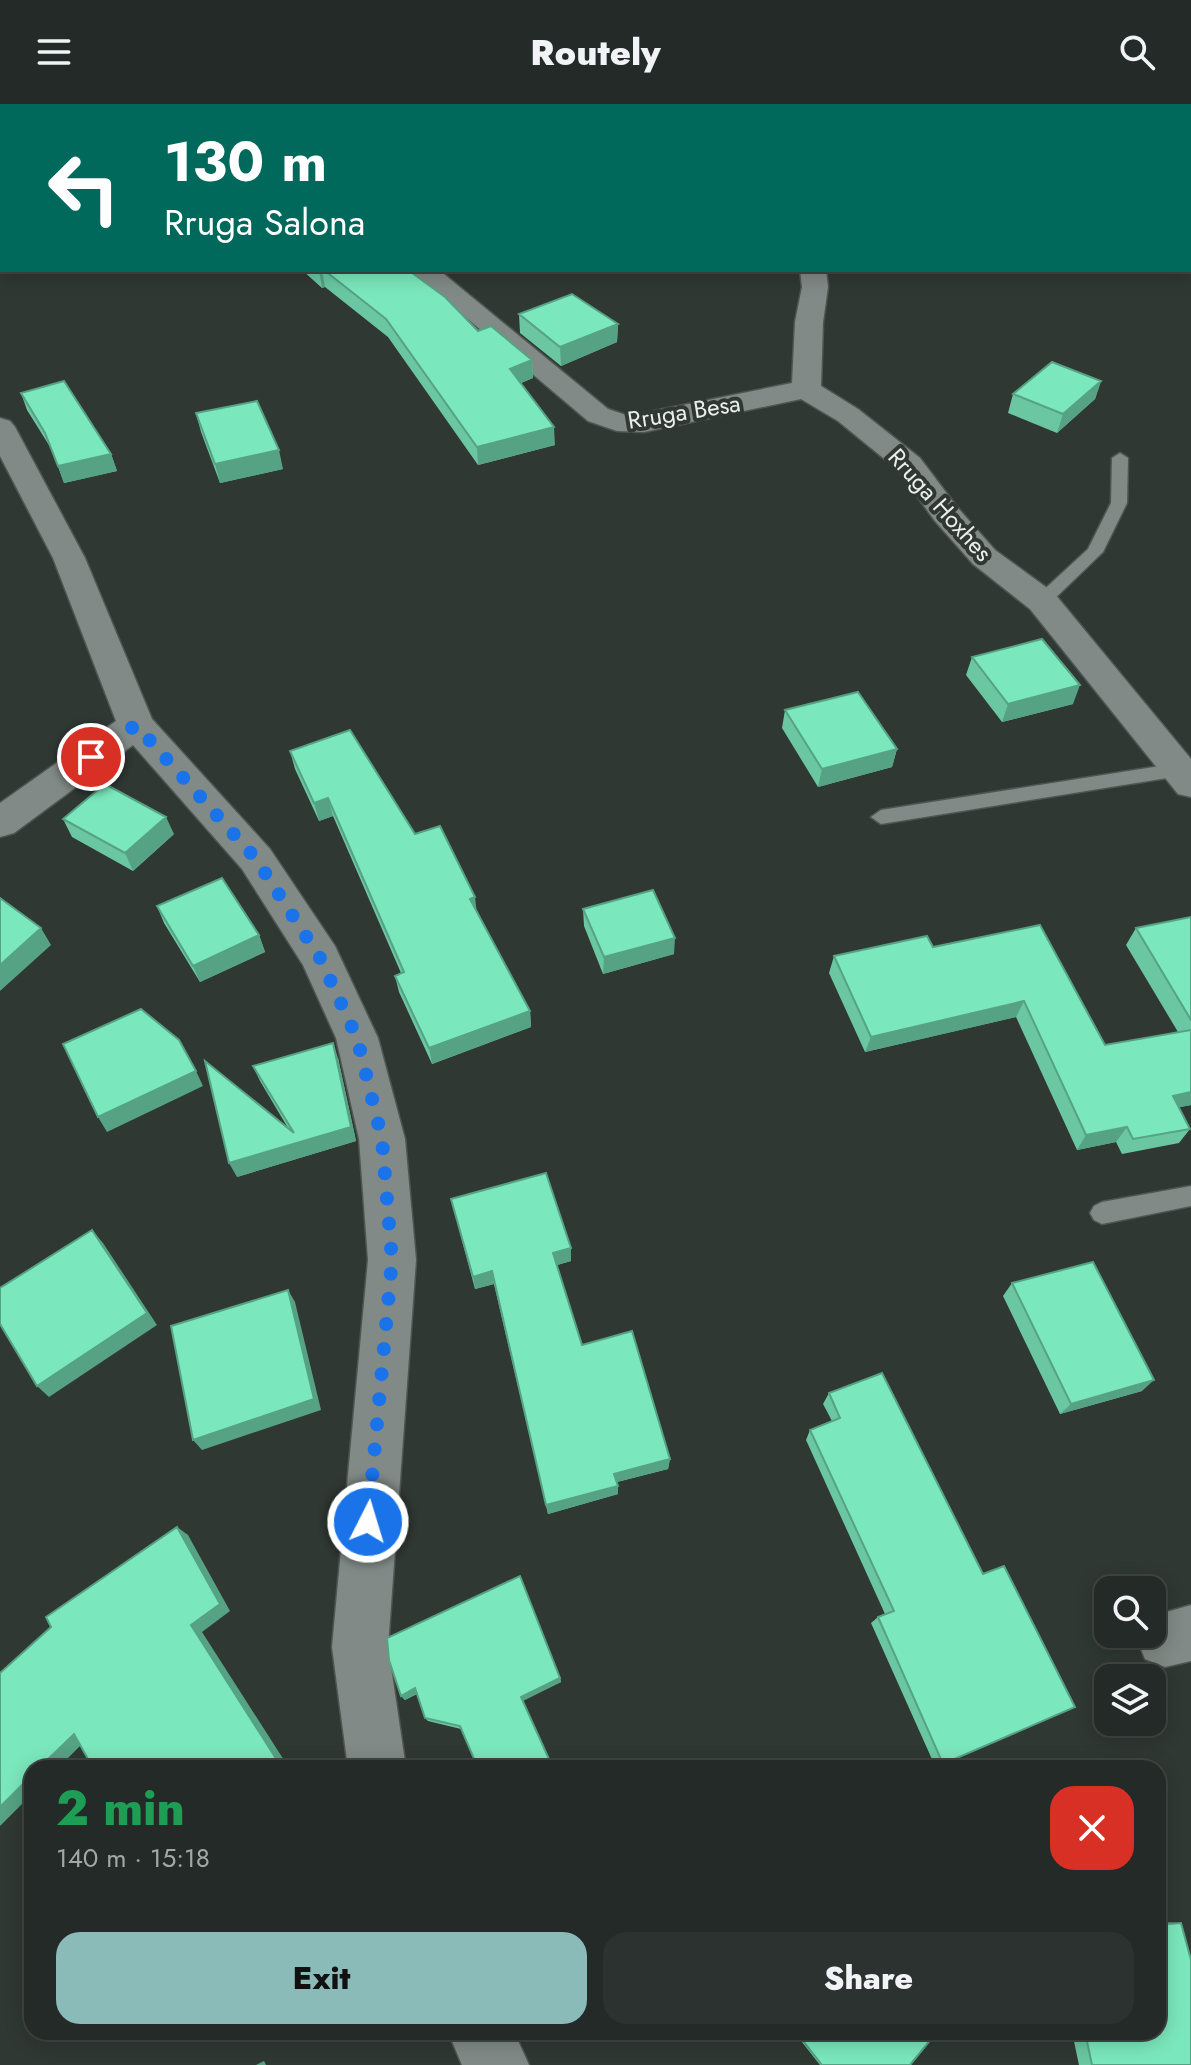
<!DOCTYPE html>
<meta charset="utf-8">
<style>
body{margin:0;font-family:Jost,sans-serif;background:#2c322f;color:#f1f3f6;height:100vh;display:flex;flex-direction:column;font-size:30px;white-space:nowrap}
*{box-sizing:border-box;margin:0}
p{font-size:26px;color:#a3a7a7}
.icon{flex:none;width:44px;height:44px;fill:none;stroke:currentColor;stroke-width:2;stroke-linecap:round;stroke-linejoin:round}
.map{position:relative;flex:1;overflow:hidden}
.sheet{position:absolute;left:24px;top:1656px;width:1142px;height:280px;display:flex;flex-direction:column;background:#242a27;border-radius:24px;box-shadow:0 4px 20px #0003,0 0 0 2px #414644}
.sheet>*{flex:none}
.banner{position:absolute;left:0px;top:0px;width:1192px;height:168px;box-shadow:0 4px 20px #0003,0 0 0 2px #414644;background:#00695c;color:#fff;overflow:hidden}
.tools{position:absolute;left:1094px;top:1472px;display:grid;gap:16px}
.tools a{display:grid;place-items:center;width:72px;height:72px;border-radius:16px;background:#242a27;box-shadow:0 4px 20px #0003,0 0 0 2px #414644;font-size:40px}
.pin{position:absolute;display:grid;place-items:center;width:68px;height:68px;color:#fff;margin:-34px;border:4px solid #fff;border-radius:50%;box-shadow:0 2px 8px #0007}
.me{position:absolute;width:88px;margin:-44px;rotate:5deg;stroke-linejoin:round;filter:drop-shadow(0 0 6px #0008)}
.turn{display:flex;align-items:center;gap:28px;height:168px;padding:0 32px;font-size:36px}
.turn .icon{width:104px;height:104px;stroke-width:2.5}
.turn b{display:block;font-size:56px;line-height:68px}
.round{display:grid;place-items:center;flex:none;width:84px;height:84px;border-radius:24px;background:#2c322f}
.overview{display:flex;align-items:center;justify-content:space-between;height:136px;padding:0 32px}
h1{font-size:48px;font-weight:800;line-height:60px;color:#1e9e55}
.cta{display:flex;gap:16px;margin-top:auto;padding:16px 32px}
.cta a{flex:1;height:92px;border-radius:24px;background:#8bbbb9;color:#111;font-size:32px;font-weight:800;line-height:92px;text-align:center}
.cta a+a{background:#2c322f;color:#f1f3f6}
header{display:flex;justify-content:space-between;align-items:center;height:104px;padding:0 32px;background:#242a27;font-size:36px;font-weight:800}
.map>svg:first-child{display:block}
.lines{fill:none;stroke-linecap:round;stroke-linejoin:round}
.service-casing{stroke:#4f5553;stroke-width:3}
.minor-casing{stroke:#4f5553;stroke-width:3}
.service{fill:#818a86;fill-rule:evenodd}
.minor{fill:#818a86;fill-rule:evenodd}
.wall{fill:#6ac7a2}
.shaded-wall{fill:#56a284}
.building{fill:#7be7bc;stroke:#56a284;stroke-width:2}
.route{stroke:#1a73e8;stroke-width:14;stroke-dasharray:0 25.2}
.labels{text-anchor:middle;stroke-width:8;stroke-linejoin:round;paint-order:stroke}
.far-street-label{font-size:24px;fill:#ebf0ee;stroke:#303834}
</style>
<header><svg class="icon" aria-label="menu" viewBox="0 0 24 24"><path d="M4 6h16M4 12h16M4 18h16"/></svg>Routely<svg class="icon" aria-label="search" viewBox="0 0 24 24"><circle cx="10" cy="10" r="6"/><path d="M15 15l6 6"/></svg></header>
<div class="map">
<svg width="1191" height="1961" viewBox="0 0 1191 1961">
<rect width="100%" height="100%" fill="#303834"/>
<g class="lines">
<defs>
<path id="service" d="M1120,349L1128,354L1127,399L1103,448L1048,501H1036L1034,497L1036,493L1088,445L1111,399L1112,354Z
M1179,659L1188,666L1186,671L881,720L871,713L881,706Z
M1191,1082V1102L1102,1120L1094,1116L1090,1109L1094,1102L1102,1098Z"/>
<path id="minor" d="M795,0H817L818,2H796Z
M410,166H439L608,305L629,312L792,279L795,218L802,183L800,166H826L828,183L823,218L821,282L858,305L920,354L957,403L995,446L1054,489L1191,655V693L1178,690L1030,505L973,460L935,417L898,366L838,317L801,295L644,328L617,327L588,317Z
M0,314L10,317L15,323L85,454L152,615L270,745L335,842L378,934L405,1035L416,1156L388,1543L406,1664H348L332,1543L368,1156L359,1035L336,934L303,861L242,765L133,641L14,729L0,733V699L116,617L53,454L0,352Z
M1191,1501V1557L1165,1563L1145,1555L1137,1535L1139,1530H1152V1512Z
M448,1928H514L529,1961H462Z"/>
</defs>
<!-- service casing -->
<use href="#service" class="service-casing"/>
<!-- minor casing -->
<use href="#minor" class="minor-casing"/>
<!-- service -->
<use href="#service" class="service"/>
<!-- minor -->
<use href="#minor" class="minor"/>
</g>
<!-- wall -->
<path class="wall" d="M437,0H678V2H441Z
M302,166H408L478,227L532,256L533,274L521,279L555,341L478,361L388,233L325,183L322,184Z
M519,210L618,220L617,238L561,262L520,229Z
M1101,277L1095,295L1057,329L1008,309L1013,290Z
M21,289L111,350L117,367L64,379L52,346L27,306Z
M196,309L283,365L220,379L201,328Z
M972,553L1073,600L1002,618L966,571Z
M785,606L897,645L892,663L818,683L782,624Z
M290,647L415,730L477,808L530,907L531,923L432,960L399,888L395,872L401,869L333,712L319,717L295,665Z
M63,715L174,730L133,767L72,733Z
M157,802L259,831L265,848L200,878L164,819Z
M583,805L674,850L603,870L584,822Z
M1191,813V1001L1179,1003L1190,1025L1179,1039L1122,1050L1116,1038L1077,1046L1016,913L865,948L829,869L834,852L933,843L1105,941L1178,928L1126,841L1136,824Z
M338,954L356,1037L237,1073L288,1024L260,977L253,962Z
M451,1095L571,1144V1157L557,1161L582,1241L670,1355L668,1365L617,1378L618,1382V1390L548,1410L494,1180L475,1185Z
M1012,1179L1142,1287L1060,1310L1003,1192Z
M882,1269L943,1660L935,1662L871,1519L878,1513L885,1510L806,1336L810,1326L832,1317L823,1300L829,1289Z
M389,1556L560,1574L561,1578L461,1625L428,1617L425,1614L417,1590L405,1596L401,1592Z
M1158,1818L1181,1819L1191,1961H1079L1072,1928H1158Z
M794,1928H937L910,1961H820Z"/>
<!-- shaded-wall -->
<path class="shaded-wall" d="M661,0H678V2H659Z
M319,166H322L325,183L322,184Z
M618,220L617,238L561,262L560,243Z
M532,256L533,274L511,283L510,265Z
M1101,277L1095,295L1057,329L1063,310Z
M554,323L555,341L478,361L477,343Z
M279,346L283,365L220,379L215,360Z
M111,350L117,367L64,379L58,362Z
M1080,581L1073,600L1002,618L1008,600Z
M897,645L892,663L818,683L822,665Z
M328,694L333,712L319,717L314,699Z
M166,713L174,730L133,767L125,749Z
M475,793L477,810L470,795Z
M41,824L51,841L0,887V861Z
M259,831L265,848L200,878L193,862Z
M675,834L674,850L603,870L604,853Z
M1024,897L1016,913L865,948L871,933Z
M530,907L531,923L432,960L429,944Z
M333,939L338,954L356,1037L237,1073L229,1059L351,1023Z
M196,967L203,982L107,1028L98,1013Z
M1191,988V1001L1162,1007L1173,992Z
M1127,1023L1116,1038L1077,1046L1086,1031Z
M92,1126L103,1139L157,1221L49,1293L37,1282Z
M571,1144V1157L554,1162L553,1149Z
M492,1167L494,1180L475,1185L473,1173Z
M288,1186L295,1198L321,1306L202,1346L193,1336Z
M1154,1276L1142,1287L1060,1310L1071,1300Z
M670,1355L668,1365L613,1379L614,1370Z
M618,1382V1390L548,1410L546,1401Z
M177,1423L188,1431L230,1507L202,1528L289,1664H282L191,1521Z
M560,1574L561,1578L523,1597L521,1593Z
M415,1584L419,1588L405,1596L401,1592Z
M74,1630L88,1634L58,1664H39Z
M32,1671V1690L0,1722V1703Z
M264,1957L266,1961H256Z"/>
<!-- building -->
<path class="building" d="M464,0H661L659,2H468Z
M324,166H408L445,193L478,227L491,222L532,256L510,265L554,323L477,343L386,215Z
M572,190L618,220L560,243L519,210Z
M1052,258L1101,277L1063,310L1013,290Z
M64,277L111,350L58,362L45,329L21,289Z
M257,297L279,346L215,360L196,309Z
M1042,535L1080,581L1008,600L972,553Z
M858,588L897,645L822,665L785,606Z
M350,626L415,730L440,722L475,793L470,795L530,907L429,944L395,872L404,868L328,694L314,699L290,647Z
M105,680L166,713L125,749L63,715Z
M222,774L259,831L193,862L157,802Z
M653,786L675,834L604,853L583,805Z
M0,794L41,824L0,861Z
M1191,813V916L1136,824Z
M1040,821L1105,941L1191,926V988L1173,992L1190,1025L1133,1035L1127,1023L1086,1031L1024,897L871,933L834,852L927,832L933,843Z
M141,905L179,936L196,967L98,1013L63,940Z
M333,939L351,1023L229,1059L205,957L294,1029L253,962Z
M546,1069L571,1144L553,1149L582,1241L632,1227L670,1355L614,1370L618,1382L546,1401L492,1167L473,1173L451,1095Z
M92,1126L147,1209L37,1282L0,1220V1184Z
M1093,1158L1154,1276L1071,1300L1012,1179Z
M288,1186L314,1295L193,1336L171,1222Z
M882,1269L983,1470L1004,1462L1075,1603L943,1660L878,1513L894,1507L810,1326L840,1314L829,1289Z
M177,1423L220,1500L191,1521L282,1664H93L74,1630L39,1664H32V1671L0,1703V1569L51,1523L46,1513Z
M520,1472L560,1574L521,1593L553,1664H478L460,1622L425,1614L415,1584L401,1592L389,1556L387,1534Z
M1181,1819L1191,1856V1961H1092L1085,1928H1158V1821Z
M796,1928H937L910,1961H822Z"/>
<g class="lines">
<!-- route -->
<path class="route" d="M91,653L136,621L256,755L320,854L357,934L382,1035L392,1156L368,1418"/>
</g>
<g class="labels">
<!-- far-street labels -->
<g class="far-street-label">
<text transform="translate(684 308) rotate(-9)" y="8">Rruga Besa</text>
<text transform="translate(940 401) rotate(48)" y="8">Rruga Hoxhes</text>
</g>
</g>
</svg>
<div class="tools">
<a><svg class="icon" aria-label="search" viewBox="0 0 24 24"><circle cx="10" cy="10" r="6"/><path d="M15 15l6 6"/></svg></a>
<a><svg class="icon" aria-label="layers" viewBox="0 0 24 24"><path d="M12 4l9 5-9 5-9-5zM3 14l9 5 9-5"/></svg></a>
</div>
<div class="pin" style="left:91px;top:653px;background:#d93025"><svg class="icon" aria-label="arrive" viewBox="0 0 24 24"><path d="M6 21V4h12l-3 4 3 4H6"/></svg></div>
<svg class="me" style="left:368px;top:1418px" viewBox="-20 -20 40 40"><circle r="17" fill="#1a73e8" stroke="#fff" stroke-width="3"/><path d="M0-11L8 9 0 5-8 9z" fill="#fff"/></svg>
<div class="banner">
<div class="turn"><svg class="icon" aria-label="left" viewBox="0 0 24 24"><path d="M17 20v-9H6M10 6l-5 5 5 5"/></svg><div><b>130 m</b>Rruga Salona</div></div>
</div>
<section class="sheet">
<div class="overview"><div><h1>2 min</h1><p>140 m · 15:18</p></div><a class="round" style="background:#d93025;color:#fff"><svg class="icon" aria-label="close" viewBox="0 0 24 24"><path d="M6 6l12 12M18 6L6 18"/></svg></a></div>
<div class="cta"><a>Exit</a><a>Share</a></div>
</section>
</div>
